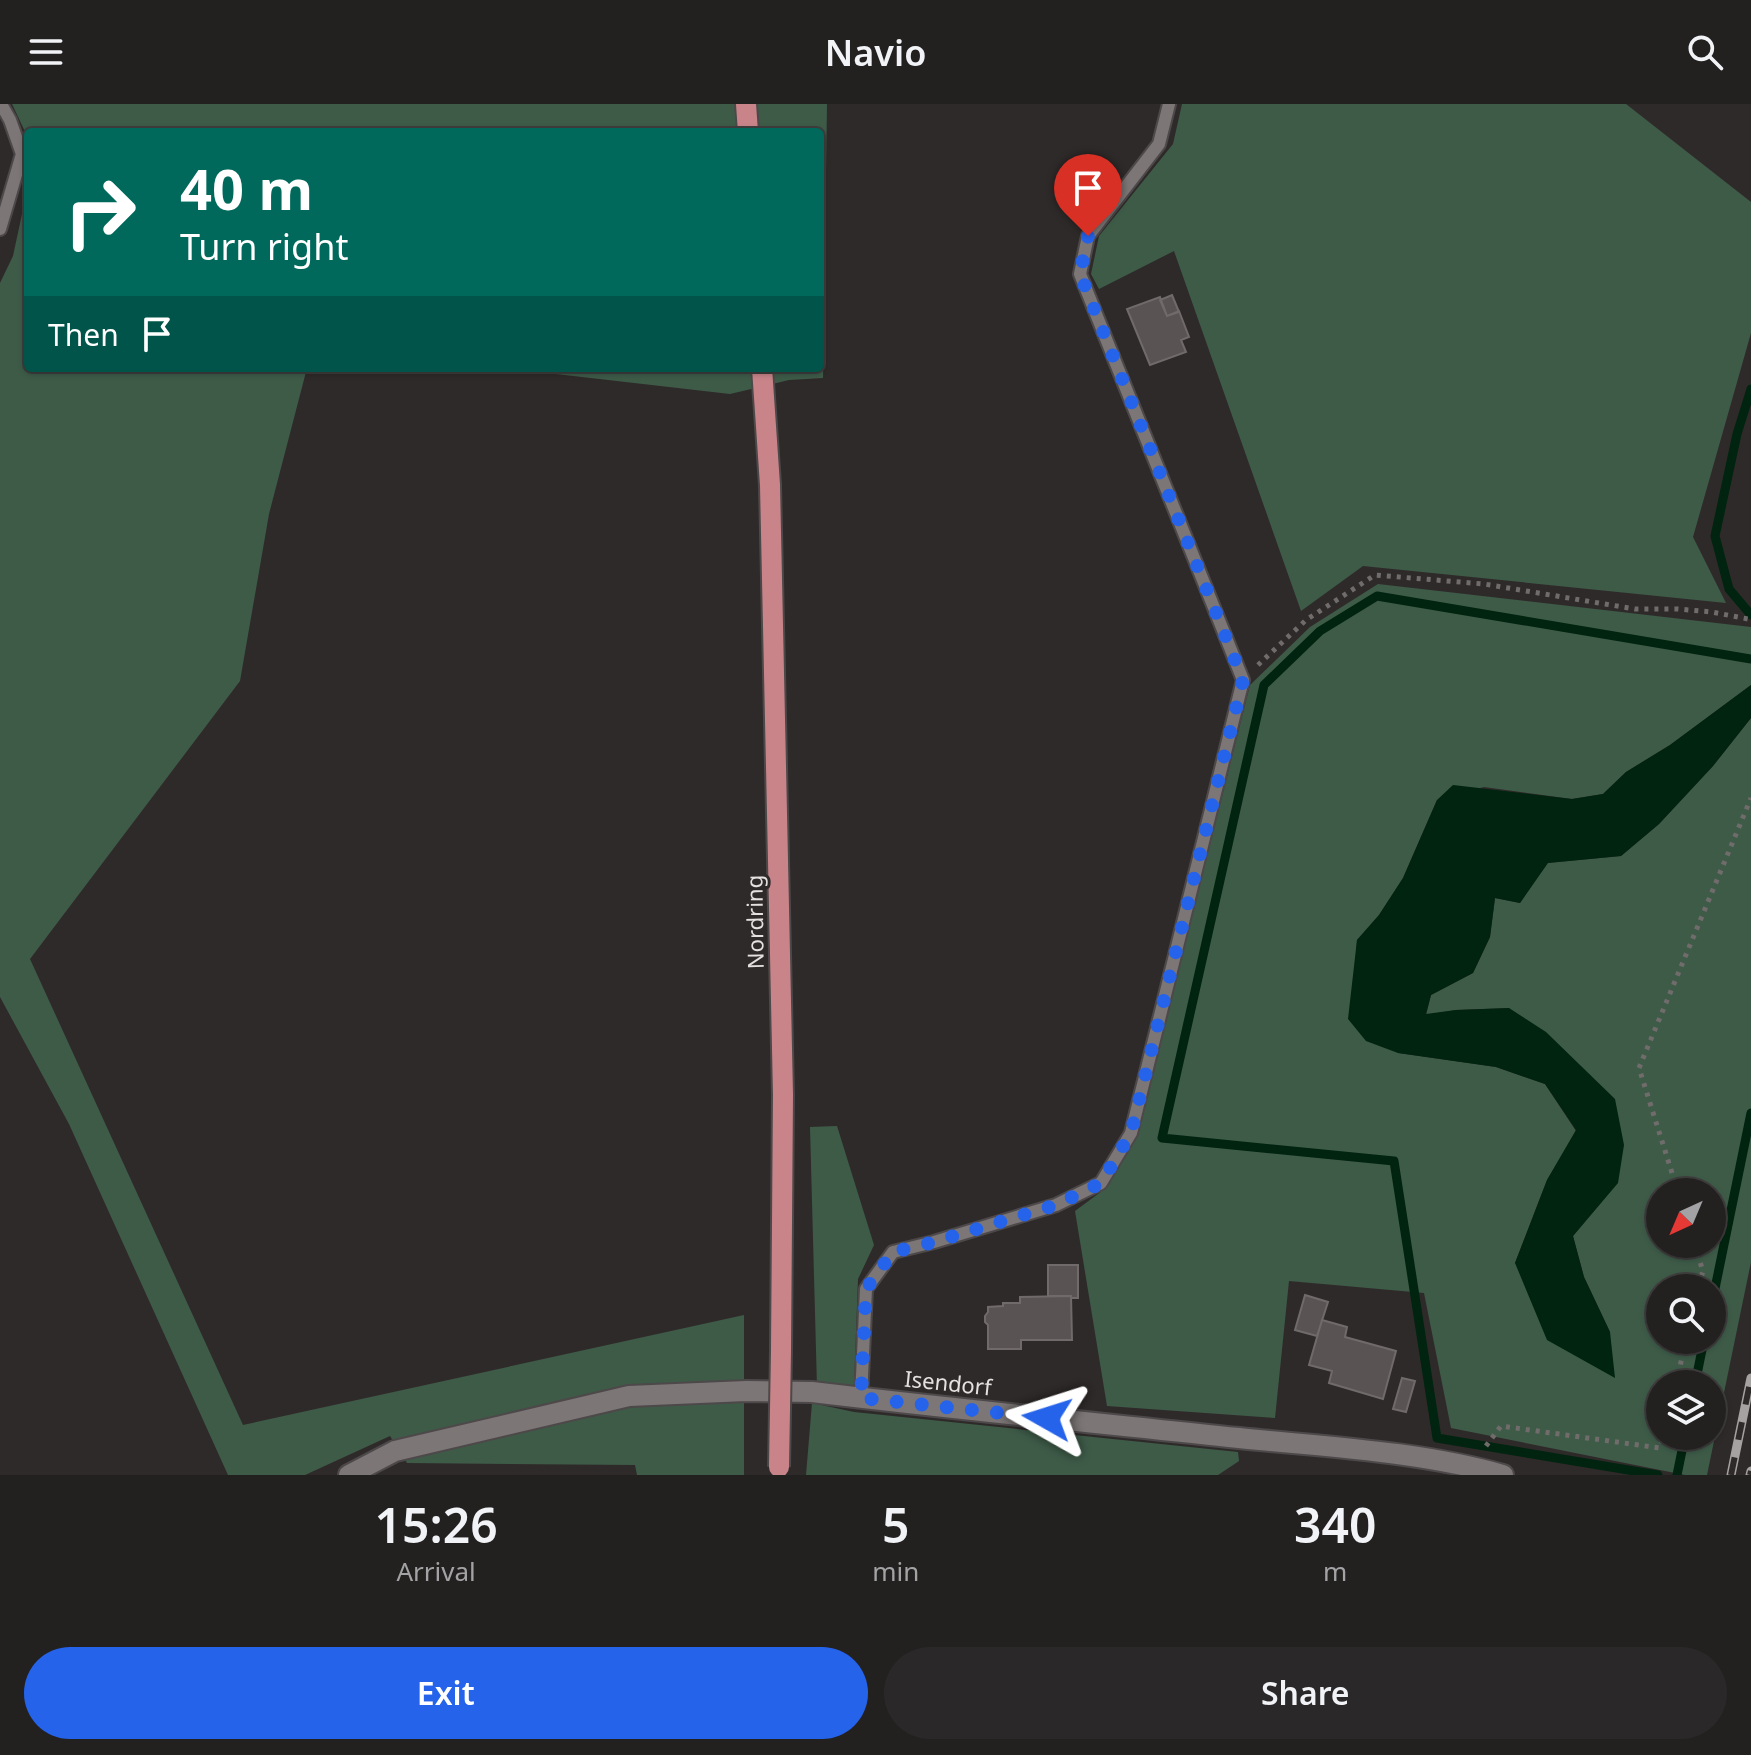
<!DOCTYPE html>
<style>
body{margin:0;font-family:"Noto Sans",sans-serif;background:#2b2829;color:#f1f3f6;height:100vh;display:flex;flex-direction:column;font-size:30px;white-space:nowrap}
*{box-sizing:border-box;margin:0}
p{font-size:26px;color:#a3a3a5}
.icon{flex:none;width:44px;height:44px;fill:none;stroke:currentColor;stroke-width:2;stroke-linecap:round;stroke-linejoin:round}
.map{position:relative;height:1371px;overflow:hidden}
.drawer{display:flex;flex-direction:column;background:#232020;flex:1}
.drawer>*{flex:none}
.hud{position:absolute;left:24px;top:24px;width:800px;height:244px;border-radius:8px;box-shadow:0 2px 6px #0004,0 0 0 2px #403e3e;background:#00695c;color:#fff;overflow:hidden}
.needle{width:52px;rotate:224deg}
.fabs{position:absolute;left:1646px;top:1074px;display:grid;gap:16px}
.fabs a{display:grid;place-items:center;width:80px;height:80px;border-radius:50%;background:#232020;box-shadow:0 2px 6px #0004,0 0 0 2px #403e3e;font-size:40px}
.pin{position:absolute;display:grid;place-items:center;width:68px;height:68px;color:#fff;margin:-82px -34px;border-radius:50% 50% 50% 0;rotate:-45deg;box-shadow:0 0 8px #0007}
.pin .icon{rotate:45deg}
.me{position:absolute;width:88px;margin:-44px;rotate:276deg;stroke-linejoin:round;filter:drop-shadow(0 0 6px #0008)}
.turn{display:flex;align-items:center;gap:28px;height:168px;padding:0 24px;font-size:36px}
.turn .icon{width:104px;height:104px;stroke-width:2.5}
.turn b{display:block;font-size:56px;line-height:68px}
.then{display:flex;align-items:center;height:76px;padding:0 24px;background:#0003;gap:16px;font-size:30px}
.eta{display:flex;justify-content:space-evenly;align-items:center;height:136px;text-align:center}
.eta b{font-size:48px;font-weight:600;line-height:56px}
.action{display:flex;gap:16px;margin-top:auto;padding:16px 24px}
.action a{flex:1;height:92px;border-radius:48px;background:#2563eb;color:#fff;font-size:32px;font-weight:600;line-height:92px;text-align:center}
.action a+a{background:#2b2829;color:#f1f3f6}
header{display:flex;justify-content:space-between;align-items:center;height:104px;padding:0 24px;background:#232020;font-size:36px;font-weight:600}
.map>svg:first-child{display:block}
.green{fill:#3e5b48;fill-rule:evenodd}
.water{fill:#00240f}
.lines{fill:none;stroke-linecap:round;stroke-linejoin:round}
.stream{stroke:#00240f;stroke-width:9}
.building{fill:#595353;stroke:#706a6a;stroke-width:2}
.lane-casing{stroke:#4d4849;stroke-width:16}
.street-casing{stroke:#4d4849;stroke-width:24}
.primary-casing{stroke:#4d4849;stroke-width:24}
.path{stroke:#706c6c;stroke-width:5;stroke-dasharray:4 6;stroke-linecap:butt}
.lane{stroke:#7c7676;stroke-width:12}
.street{stroke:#7c7676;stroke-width:20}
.primary{stroke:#c88489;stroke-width:20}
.rail-casing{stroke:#a6a2a2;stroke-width:9}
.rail{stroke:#2f2a2a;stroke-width:6;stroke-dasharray:18;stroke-linecap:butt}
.primary-bridge-casing{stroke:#4d4849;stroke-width:24;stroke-linecap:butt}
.primary-bridge{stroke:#c88489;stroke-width:20}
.route{stroke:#2563eb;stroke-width:14;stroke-dasharray:0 25.2}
.labels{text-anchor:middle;stroke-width:6;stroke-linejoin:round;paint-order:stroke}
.street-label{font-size:22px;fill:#e5e1e1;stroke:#2f2a2a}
</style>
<header><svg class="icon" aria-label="menu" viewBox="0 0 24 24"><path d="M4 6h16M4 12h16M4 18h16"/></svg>Navio<svg class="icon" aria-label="search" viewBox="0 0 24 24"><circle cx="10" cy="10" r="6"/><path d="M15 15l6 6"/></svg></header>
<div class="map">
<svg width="1751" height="1371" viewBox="0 0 1751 1371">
<rect width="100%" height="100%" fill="#2f2a2a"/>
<!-- green -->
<path class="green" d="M12,0H827L823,274L789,276L730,290L503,264H820V28H28V34Z
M1182,0H1626L1751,98V229L1693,433L1726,499L1363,462L1301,507L1174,147L1099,185L1091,170L1099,132L1173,40Z
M28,82V264H307L269,410L240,577L30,855L243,1321L744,1211V1371H637L635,1361L407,1359L390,1332L305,1371H228L69,1020L0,893V179L13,152Z
M1378,480L1751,523V581L1670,641L1626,668L1603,690L1572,695L1484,683L1437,696L1403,774L1379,811L1357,836L1355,862L1398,949L1496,963L1545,980L1576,1027L1547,1076L1515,1159L1610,1228L1584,1173L1573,1132L1618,1078L1509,904L1456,906L1426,911L1431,891L1473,869L1490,833L1495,794L1520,799L1547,759L1621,752L1659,720L1713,662L1751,614V1158L1707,1371H1685L1451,1324L1424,1189L1289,1177L1275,1314L1107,1302L1075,1107L1106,1084L1136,1035L1250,581L1310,523ZM1660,1088H1712V1140H1660ZM1660,1184H1712V1236H1660ZM1660,1280H1712V1332H1660Z
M837,1022L874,1141L858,1175L854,1283H817L810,1023Z
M812,1299L854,1308L1238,1348L1239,1357L1218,1371H806Z"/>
<!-- water -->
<path class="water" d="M1751,581V614L1713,662L1659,720L1621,752L1548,759L1520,799L1495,794L1490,833L1473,869L1431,891L1426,910L1456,906L1509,904L1546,928L1615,995L1624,1041L1618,1079L1573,1132L1584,1173L1610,1228L1615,1274L1547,1236L1515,1159L1547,1076L1576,1026L1545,980L1496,963L1398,949L1366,937L1348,915L1357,836L1379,811L1403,774L1437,696L1453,681L1572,695L1603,690L1626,668L1670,641Z"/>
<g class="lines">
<!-- stream -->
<path class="stream" d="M1751,285L1737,330L1715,432L1729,485L1751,511
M1712,1199L1751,1009
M1695,1280L1704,1236
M1658,1371L1437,1334L1394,1057L1162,1034L1264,581L1320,527L1377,492L1751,555
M1677,1371L1685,1332"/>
</g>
<!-- building -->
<path class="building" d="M1172,191L1179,208L1167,212L1160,196Z
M1160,193L1167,212L1179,207L1189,233L1181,236L1186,248L1150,261L1127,205Z
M1048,1161H1078V1194H1071V1192H1048Z
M1305,1191L1328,1198L1317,1232L1295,1226Z
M1071,1192L1072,1236H1021V1245H988V1221L985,1218V1212L988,1208V1203L1003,1202V1199H1020V1193Z
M1322,1216L1347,1223L1345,1233L1396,1247L1383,1295L1329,1279L1332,1267L1309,1261Z
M1402,1274L1415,1277L1406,1308L1393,1305Z"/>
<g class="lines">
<defs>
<path id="lane" d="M0,125L22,50L10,16L1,0
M861,1294L866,1185L893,1148L934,1138L1056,1101L1101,1079L1131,1029L1243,576L1080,170L1088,132L1159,40L1169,0"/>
<path id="street" d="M349,1371L395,1347L629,1292L746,1287L812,1288C954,1305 1097,1319 1239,1334C1327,1343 1418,1347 1503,1371"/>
<path id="primary" d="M746,0L748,28
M762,264L770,381L783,991L781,1247"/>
</defs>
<!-- lane casing -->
<use href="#lane" class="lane-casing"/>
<!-- street casing -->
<use href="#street" class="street-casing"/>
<!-- primary casing -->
<use href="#primary" class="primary-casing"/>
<!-- path -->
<path class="path" d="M1258,561L1306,516L1375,471L1484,480L1635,505H1678L1712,508L1748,515L1751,513
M1678,1088L1639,964L1751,694
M1694,1140L1703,1167L1698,1184
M1676,1280L1686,1236
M1486,1342L1501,1322L1660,1344L1663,1332"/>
<!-- lane -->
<use href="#lane" class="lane"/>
<!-- street -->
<use href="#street" class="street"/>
<!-- primary -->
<use href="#primary" class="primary"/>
<defs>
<path id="rail" d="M1731,1371L1751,1274
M1750,1371L1751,1367"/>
</defs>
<!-- rail casing -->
<use href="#rail" class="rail-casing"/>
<!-- rail -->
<use href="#rail" class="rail"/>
<defs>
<path id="primary-bridge" d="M779,1363L781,1247"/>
</defs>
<!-- primary-bridge casing -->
<use href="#primary-bridge" class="primary-bridge-casing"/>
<!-- primary-bridge -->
<use href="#primary-bridge" class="primary-bridge"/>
</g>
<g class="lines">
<!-- route -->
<path class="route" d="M1047,1314L861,1294L866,1185L893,1148L934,1138L1056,1101L1101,1079L1131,1029L1243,576L1080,170L1088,132"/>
</g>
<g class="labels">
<!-- street labels -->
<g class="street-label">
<text transform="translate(755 818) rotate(-91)" y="8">Nordring</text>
<text transform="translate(948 1279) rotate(6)" y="8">Isendorf</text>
</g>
</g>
</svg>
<div class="fabs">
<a><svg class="needle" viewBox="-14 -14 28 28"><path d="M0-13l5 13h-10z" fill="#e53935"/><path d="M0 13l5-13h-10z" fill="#a3a3a5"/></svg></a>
<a><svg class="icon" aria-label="search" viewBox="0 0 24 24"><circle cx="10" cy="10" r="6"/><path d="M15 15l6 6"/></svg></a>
<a><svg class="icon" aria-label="layers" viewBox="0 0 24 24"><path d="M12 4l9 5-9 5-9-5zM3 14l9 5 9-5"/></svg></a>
</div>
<div class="pin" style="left:1088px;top:132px;background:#d93025"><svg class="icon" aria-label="arrive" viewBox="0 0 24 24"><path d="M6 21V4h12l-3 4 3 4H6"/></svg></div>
<svg class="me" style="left:1047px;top:1314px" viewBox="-20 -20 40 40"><path d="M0-17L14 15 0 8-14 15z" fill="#2563eb" stroke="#fff" stroke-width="4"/></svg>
<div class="hud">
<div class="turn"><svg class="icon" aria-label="right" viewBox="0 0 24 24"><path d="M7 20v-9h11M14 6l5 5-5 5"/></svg><div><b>40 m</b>Turn right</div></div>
<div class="then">Then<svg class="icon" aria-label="arrive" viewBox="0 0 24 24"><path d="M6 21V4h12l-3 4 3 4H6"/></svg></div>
</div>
</div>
<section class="drawer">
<div class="eta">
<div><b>15:26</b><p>Arrival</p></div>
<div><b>5</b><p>min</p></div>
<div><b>340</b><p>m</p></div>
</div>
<div class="action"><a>Exit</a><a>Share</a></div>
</section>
